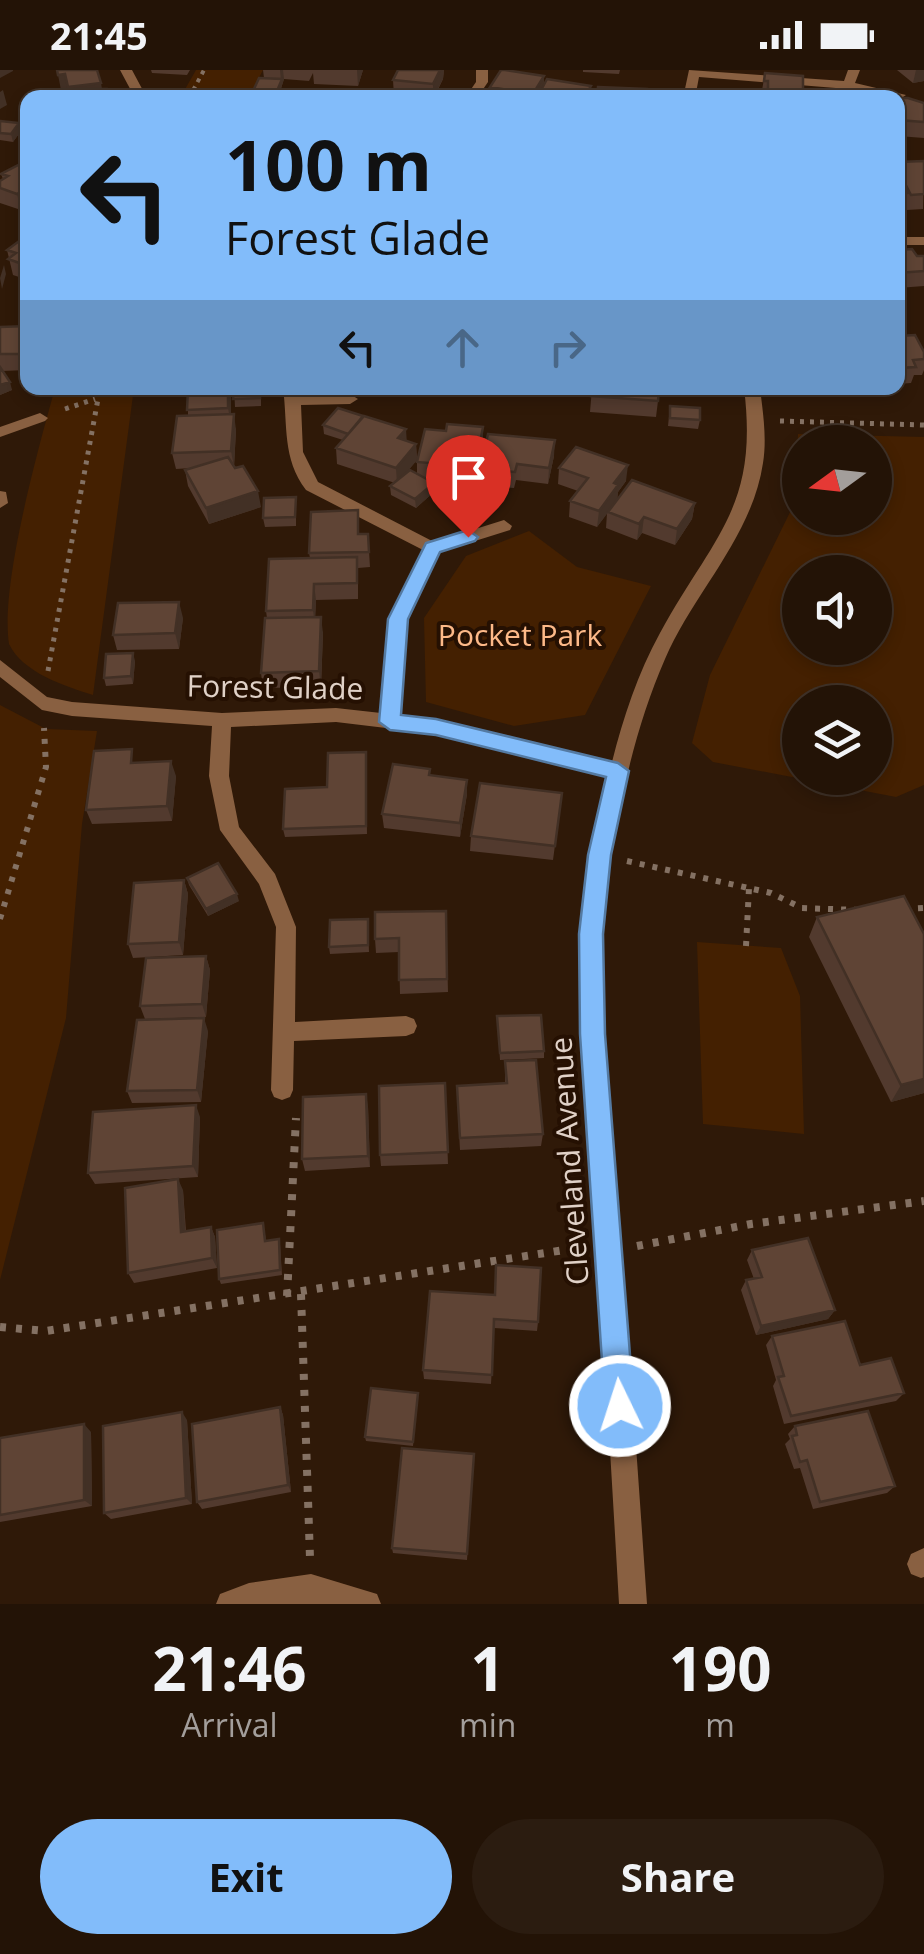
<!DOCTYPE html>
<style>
body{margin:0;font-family:"Open Sans",sans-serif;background:#2b1c10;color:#f1f3f6;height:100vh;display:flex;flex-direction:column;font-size:38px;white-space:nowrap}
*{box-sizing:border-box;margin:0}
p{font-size:32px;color:#a39e9b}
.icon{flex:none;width:55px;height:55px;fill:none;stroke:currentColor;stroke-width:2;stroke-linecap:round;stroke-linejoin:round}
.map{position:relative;height:1534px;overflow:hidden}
.drawer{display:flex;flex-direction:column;background:#231306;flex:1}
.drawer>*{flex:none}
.top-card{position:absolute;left:20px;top:20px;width:885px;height:305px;border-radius:20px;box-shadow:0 5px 15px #0003,0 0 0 2px #403228;background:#82bcfa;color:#111;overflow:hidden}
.needle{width:65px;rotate:255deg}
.controls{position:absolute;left:782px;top:355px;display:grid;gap:20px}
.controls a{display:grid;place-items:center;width:110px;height:110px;border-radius:50%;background:#231306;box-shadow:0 5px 15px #0003,0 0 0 2px #403228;font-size:50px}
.pin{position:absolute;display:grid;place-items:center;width:85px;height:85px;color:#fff;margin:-102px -42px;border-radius:50% 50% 50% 0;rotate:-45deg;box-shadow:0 0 10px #0007}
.pin .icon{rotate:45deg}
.me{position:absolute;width:110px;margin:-55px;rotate:356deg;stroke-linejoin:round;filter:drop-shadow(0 0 8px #0008)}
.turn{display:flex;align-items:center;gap:35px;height:210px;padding:0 40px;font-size:45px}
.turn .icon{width:130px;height:130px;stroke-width:2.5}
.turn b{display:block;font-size:70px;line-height:85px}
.lanes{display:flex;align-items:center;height:95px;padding:0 40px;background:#0003;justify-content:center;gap:50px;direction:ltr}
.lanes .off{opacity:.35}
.eta{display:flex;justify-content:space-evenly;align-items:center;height:170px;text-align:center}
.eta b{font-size:60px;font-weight:700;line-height:70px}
.cta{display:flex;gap:20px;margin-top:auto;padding:20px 40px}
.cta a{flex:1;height:115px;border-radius:60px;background:#82bcfa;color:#111;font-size:40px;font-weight:700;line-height:115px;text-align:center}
.cta a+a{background:#2b1c10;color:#f1f3f6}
.status{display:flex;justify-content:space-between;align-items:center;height:70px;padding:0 50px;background:#231306;direction:ltr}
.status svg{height:28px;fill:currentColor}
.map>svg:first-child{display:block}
.green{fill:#442001;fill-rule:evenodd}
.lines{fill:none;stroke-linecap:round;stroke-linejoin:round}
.path-far3{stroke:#847163;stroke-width:4;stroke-dasharray:4 5;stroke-linecap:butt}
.path-far2{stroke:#847163;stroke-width:5;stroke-dasharray:4 6;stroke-linecap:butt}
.path-far1{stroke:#847163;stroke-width:6;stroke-dasharray:5 8;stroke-linecap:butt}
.path{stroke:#847163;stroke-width:8;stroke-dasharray:6 10;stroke-linecap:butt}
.street{fill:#896041;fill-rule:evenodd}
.wall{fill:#523a2e}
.shaded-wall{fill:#423025}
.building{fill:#5f4435;stroke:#423025;stroke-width:2.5}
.route{fill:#82bcfa;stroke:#547aa2;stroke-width:2.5}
.labels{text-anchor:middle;stroke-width:8;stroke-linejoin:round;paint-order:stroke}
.park-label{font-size:30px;fill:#fdb988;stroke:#251002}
.street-label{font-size:30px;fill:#e0d1c7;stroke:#251002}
</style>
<div class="status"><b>21:45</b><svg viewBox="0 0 49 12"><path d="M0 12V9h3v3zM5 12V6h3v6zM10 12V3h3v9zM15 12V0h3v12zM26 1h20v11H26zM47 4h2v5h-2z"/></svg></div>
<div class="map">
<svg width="924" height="1534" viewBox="0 0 924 1534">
<rect width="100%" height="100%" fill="#2f1908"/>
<!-- green -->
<path class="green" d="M196,0H263L249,27L184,21Z
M55,318H134L93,625C65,616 23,603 9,574C0,515 38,380 55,318Z
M798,364L924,367V715L896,727L713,692L692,673L710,605L794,434ZM800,372H875V448H800ZM875,502V578H800V502ZM875,632V708H800V632Z
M529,461L577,497L651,516L585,645L514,656L426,632L424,548L466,486Z
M0,635L46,659L97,661L82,754L66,948L0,1210Z
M697,872L781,878L800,926L804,1064L703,1054Z"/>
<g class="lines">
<!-- path-far3 -->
<path class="path-far3" d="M189,28L204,0"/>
<!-- path-far2 -->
<path class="path-far2" d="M65,339L95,329
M780,351L924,355
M48,601L100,318"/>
<!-- path-far1 -->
<path class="path-far1" d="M627,791L771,823L802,838L858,840
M905,839L924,838
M0,849L46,697L44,658
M746,876L749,818"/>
<!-- path -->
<path class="path" d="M637,1176L751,1154L924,1131
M301,1224L310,1488
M287,1226L296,1048
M0,1257L46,1261L577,1178"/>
<!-- street -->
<path class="street" d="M120,0H132L147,28H135Z
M476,0H488V12L477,28H465L476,12Z
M689,0L844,11L848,0H860L855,13L906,25L900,29L848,19L699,7L695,28H683Z
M898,167H924V175H898Z
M283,318H298L300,325L350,324L358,329L350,334L301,335L303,382L318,412L434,472L504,450L512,456L510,460L440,482L407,549L400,646L436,650L612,692C623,648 638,603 660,563C713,466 759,438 744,318H760C763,343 767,368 763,393C752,467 694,522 665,589C637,653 621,724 610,793C593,908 608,1027 618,1141C629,1272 638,1403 647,1534H619C612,1412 605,1290 596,1169C585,1014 568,858 608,706L436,664L336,652L231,657L229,706L239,757L275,804L296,857L295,952L406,946L414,949L417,956L414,963L406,966L294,971L293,1020L290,1027L282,1030L274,1027L271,1020L276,857L259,814L220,760L209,706L212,656L72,646L42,640L0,607V590L47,627L72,632L222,643L336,638L381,643L389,549L423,480L306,420C282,388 288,356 283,318Z
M40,343L48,348L45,351L0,367V357Z
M0,421L6,422L8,433L0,438Z
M924,1478V1507L921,1508L911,1504L907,1494L911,1484Z
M311,1504L377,1524L381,1534H216L220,1524L249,1513Z"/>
</g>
<!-- wall -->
<path class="wall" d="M151,0H190L187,5L152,3Z
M263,0H363L358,16L314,14L313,3L309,11L284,9L278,28L255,27L254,19L264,8Z
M398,0H444L443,9L434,28L394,26L393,10Z
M583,0H620L619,4L583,2Z
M897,0H924V11L913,13Z
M765,3L803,22L802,28L761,26Z
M544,6V15L590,28H490V17Z
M898,28L924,33V68L898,66Z
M0,51L19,53L21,61L13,72L0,70Z
M28,90L21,140L0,133V111L3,109L1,104Z
M924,91L923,139L907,140L904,134L903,139H898V92Z
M28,166V210L13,205L7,180Z
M898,180L917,186H924V216L898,218Z
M28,256V300L2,301L12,320L0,325V257Z
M898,266L924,282V300L922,305H914L911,313L898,314Z
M188,318H231V345L236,360L234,397L261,437L209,454L188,416L185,400L192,398L176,399L172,383L188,346Z
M234,318H261V336L235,337Z
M592,318L658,331L656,347L590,342Z
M670,336L700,350L698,359L668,356Z
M323,355L406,359V371L416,374L417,390L404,405L417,404V392L446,361L483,357V373L476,405L442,402L440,410L427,409L434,413L435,421L416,438L391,425L390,416L395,413L337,394L336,378L343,370L324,364Z
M554,386L548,414L516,410L514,418L480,415V399Z
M559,398L626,411L618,422L617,430L695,433L692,449L675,475L642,463L637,470L606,458L607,443L597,457L569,447L570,431L578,421L558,414Z
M296,427V456L265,457L263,448Z
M359,464H368L370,497L358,498V529L316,530L315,547L323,563L321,617L263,618L261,603L267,548L266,541L310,488L309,483Z
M183,548L179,579L117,580L113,565Z
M135,591L133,614L106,616L104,608Z
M366,690L367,764L285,767L283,759L327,717Z
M136,693L176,706L172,751L92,754L86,740Z
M430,706L467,710V724L460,767L384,758L382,744Z
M562,723L553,790L470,781L471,766Z
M187,808L239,831L208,846L189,815Z
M184,810L188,824L183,885L133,888L128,874Z
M446,841L448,922L400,924L399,882L376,883L375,869Z
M817,847L924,864V1023L891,1032L809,867Z
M368,849L369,882L330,884L329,877Z
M206,886L210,900L206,947L145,949L140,936Z
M497,946L544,981V988L500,990Z
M208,961L201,1032L132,1033L127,1021Z
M505,991L543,1064L541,1076L460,1080L457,1028L505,1013Z
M445,1013L448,1094L381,1096L380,1085Z
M368,1036L370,1097L305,1101L302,1089Z
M200,1047L198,1107L95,1114L88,1103Z
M183,1120L186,1161L211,1157L215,1167L217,1198L134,1213L128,1203Z
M263,1153L266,1170L280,1174L282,1205L221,1214L219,1209Z
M752,1180L835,1240L828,1249L756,1265L741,1220L746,1210L754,1209L747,1190Z
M495,1225L538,1252L537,1261L494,1258L491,1314L424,1309L423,1300Z
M772,1266L860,1295L904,1323L896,1331L784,1354L773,1316L776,1310L766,1275Z
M418,1323L413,1376L366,1371L365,1367Z
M280,1337L283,1345L291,1422L202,1439L197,1432Z
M187,1350L192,1434L111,1449L104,1443Z
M795,1356L895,1416L887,1423L813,1439L800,1398L794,1399L785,1374L790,1369L788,1364Z
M91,1362L92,1436L0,1452V1368Z
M474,1384L467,1490L393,1483L392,1478Z"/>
<!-- shaded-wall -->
<path class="shaded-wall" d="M0,0H13V1L0,8Z
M280,0H283L284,9L278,28L277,21L281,11Z
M357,0H363L358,16Z
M440,0H444L443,9L433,28V14Z
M916,0H924V11L913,13Z
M65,4L101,13L103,25L106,19L107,28H70L68,19L61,20L58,5Z
M544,6V21L539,24V28H533V24Z
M3,20L7,35L0,39V22Z
M19,53L21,61L13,72L11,64Z
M28,117V136L21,140L17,124Z
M4,195L6,204L2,219L0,208Z
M10,312L12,320L0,325V315Z
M228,318H231V354L228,338Z
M234,344L236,360L234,397L231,381Z
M483,357V373L476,405L477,389Z
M406,359L407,375L398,368Z
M555,370L554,386L548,414L549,398Z
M416,374L417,390L397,414L396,398Z
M628,395L626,411L618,422L617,431L597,457L599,441L614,413Z
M434,413L435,421L416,438L415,429Z
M258,421L261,437L209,454L206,438Z
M695,433L692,449L675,475L677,459Z
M644,447L642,463L637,470L639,454Z
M314,514L316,530L315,556L313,540Z
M179,532L183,548L179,579L175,563Z
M321,547L323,563L321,617L319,601Z
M133,583L135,591L133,614L131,606Z
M171,691L176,706L172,751L167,736Z
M467,710V724L460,767V753Z
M184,810L188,824L183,885L179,872Z
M237,824L239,831L208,846L206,839Z
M206,886L210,900L206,947L202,934Z
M204,948L208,961L201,1032L197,1020Z
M924,1009V1023L891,1032L901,1015Z
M366,1024L368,1036L370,1097L368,1086Z
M196,1035L200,1047L198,1107L193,1096Z
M178,1109L183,1120L186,1172L181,1162Z
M211,1157L215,1167L217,1198L212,1188Z
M835,1240L828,1249L756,1265L761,1256Z
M280,1337L283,1345L291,1422L288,1415Z
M182,1342L187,1350L192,1434L186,1428Z
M84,1354L91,1362L92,1436L84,1430Z"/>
<!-- building -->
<path class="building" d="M57,0H97L101,13L68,17L65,4L58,5Z
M398,0H440L433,14L393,10Z
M501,0H505L544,6L533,24L490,17Z
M765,3L803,6V22L768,19V11H764Z
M259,8L282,9L277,21L254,19Z
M547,9L591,16L584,28H564L539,24Z
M598,17L647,19V28H597Z
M71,19H106L102,28H67Z
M898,28H908L924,33V52L898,50Z
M0,51L19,53L11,64L0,63Z
M28,90V117L17,124L0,118V111L8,106L1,104Z
M924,91V124L911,125L898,100V92Z
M898,106L907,123L898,124Z
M26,166H28V196L8,189L16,183L7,180Z
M912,179L917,186H924V201L898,203V180Z
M28,256V284H0V257Z
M915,265L924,282V289L913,290L916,297L898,298V266Z
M0,297L10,312L0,315Z
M188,318H228V338L187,340Z
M234,318H260V328L233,329Z
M592,318H659L658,331L591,326Z
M670,336L700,338V350L670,348Z
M338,338L363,346L348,364L323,355Z
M234,344L231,381L172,383L177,346Z
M364,346L406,359L398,368L416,374L396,398L336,378Z
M447,354L483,357L477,389L442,386L440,394L417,392L425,359L446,361Z
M488,364L555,370L549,398L517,394L515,402L480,399Z
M576,377L628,395L614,413L618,415L599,441L570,431L588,408L559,398Z
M228,387L235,398L243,396L258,421L206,438L185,400Z
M410,400L434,413L415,429L390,416Z
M632,410L695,433L677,459L644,447L639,454L608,442Z
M296,427L295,447L263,448L264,428Z
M358,440V464H368L369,482L309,483L311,442Z
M357,487V513L314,514L313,540L266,541L269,489Z
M179,532L175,563L113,565L118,533Z
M321,547L319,601L261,603L265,548Z
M133,583L131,606L104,608L106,584Z
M132,679L131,693L171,691L167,736L86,740L94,681Z
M366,682V756L283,759L285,719L327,717L328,683Z
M393,694L430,699L429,705L467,710L460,753L382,744Z
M480,713L562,723L555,776L471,766Z
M218,793L237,824L206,839L187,808Z
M184,810L179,872L128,874L134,813Z
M904,826L924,864V1009L901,1015L817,847Z
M446,841L447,909L399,910V868L375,869V842Z
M368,849V875L329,877L330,850Z
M206,886L202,934L140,936L146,888Z
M541,945L544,981L500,983L497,946Z
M204,948L197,1020L127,1021L137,950Z
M536,990L543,1064L460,1068L457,1016L507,1013L505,991Z
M445,1013L448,1082L380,1085L379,1016Z
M366,1024L368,1086L302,1089L303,1027Z
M196,1035L193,1096L88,1103L93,1042Z
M178,1109L181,1162L211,1157L212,1188L128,1203L125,1118Z
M263,1153L265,1171L279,1169L280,1200L219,1209L217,1160Z
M808,1168L835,1240L761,1256L746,1210L762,1207L752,1180Z
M496,1195L541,1198L538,1252L494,1249L492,1305L423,1300L430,1221L495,1225Z
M845,1251L860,1295L891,1288L904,1323L791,1346L778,1307L784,1306L772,1266Z
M371,1318L418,1323L413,1372L365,1367Z
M280,1337L288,1415L197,1432L192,1354Z
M868,1341L895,1416L820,1432L807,1390L800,1392L792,1366L797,1365L795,1356Z
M182,1342L186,1428L104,1443L103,1356Z
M84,1354V1430L0,1445V1368Z
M402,1378L474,1384L467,1484L392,1478Z"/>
<!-- route -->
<path class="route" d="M468,460L478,467L475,471L440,482L408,549L401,645L436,649L618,693L629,701L611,785L603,864L605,964L634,1336L630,1346L620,1350L609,1346L605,1336L580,964L579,864L588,785L606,707L436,665L390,660L379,652L388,549L426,473Z"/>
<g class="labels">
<!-- park labels -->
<g class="park-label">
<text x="520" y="576">Pocket Park</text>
</g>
<!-- street labels -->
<g class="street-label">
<text transform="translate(275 618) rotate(1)" y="10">Forest Glade</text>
<text transform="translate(570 1091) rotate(-94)" y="10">Cleveland Avenue</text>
</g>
</g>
</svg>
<div class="controls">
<a><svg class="needle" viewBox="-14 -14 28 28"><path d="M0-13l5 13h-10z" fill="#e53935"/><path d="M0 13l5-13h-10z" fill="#a39e9b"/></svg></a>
<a><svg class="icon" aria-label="sound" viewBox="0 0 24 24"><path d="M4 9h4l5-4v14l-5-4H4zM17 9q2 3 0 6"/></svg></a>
<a><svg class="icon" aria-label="layers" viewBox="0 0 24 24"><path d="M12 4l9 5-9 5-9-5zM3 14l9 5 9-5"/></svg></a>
</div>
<div class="pin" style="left:468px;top:467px;background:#d93025"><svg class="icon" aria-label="arrive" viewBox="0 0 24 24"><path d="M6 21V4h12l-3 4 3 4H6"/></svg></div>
<svg class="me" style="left:620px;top:1336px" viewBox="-20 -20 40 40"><circle r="17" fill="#82bcfa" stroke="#fff" stroke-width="3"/><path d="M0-11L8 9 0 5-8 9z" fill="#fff"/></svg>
<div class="top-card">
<div class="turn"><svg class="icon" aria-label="left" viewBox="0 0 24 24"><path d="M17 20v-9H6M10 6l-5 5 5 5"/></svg><div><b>100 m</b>Forest Glade</div></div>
<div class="lanes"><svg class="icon" aria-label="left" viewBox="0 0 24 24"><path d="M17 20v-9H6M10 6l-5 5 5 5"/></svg><svg class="icon off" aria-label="ahead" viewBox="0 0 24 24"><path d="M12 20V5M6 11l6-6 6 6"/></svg><svg class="icon off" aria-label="right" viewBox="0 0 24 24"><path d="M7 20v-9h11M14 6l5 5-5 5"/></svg></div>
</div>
</div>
<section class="drawer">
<div class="eta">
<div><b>21:46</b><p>Arrival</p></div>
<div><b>1</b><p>min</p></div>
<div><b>190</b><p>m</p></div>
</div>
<div class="cta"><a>Exit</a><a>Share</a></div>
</section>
